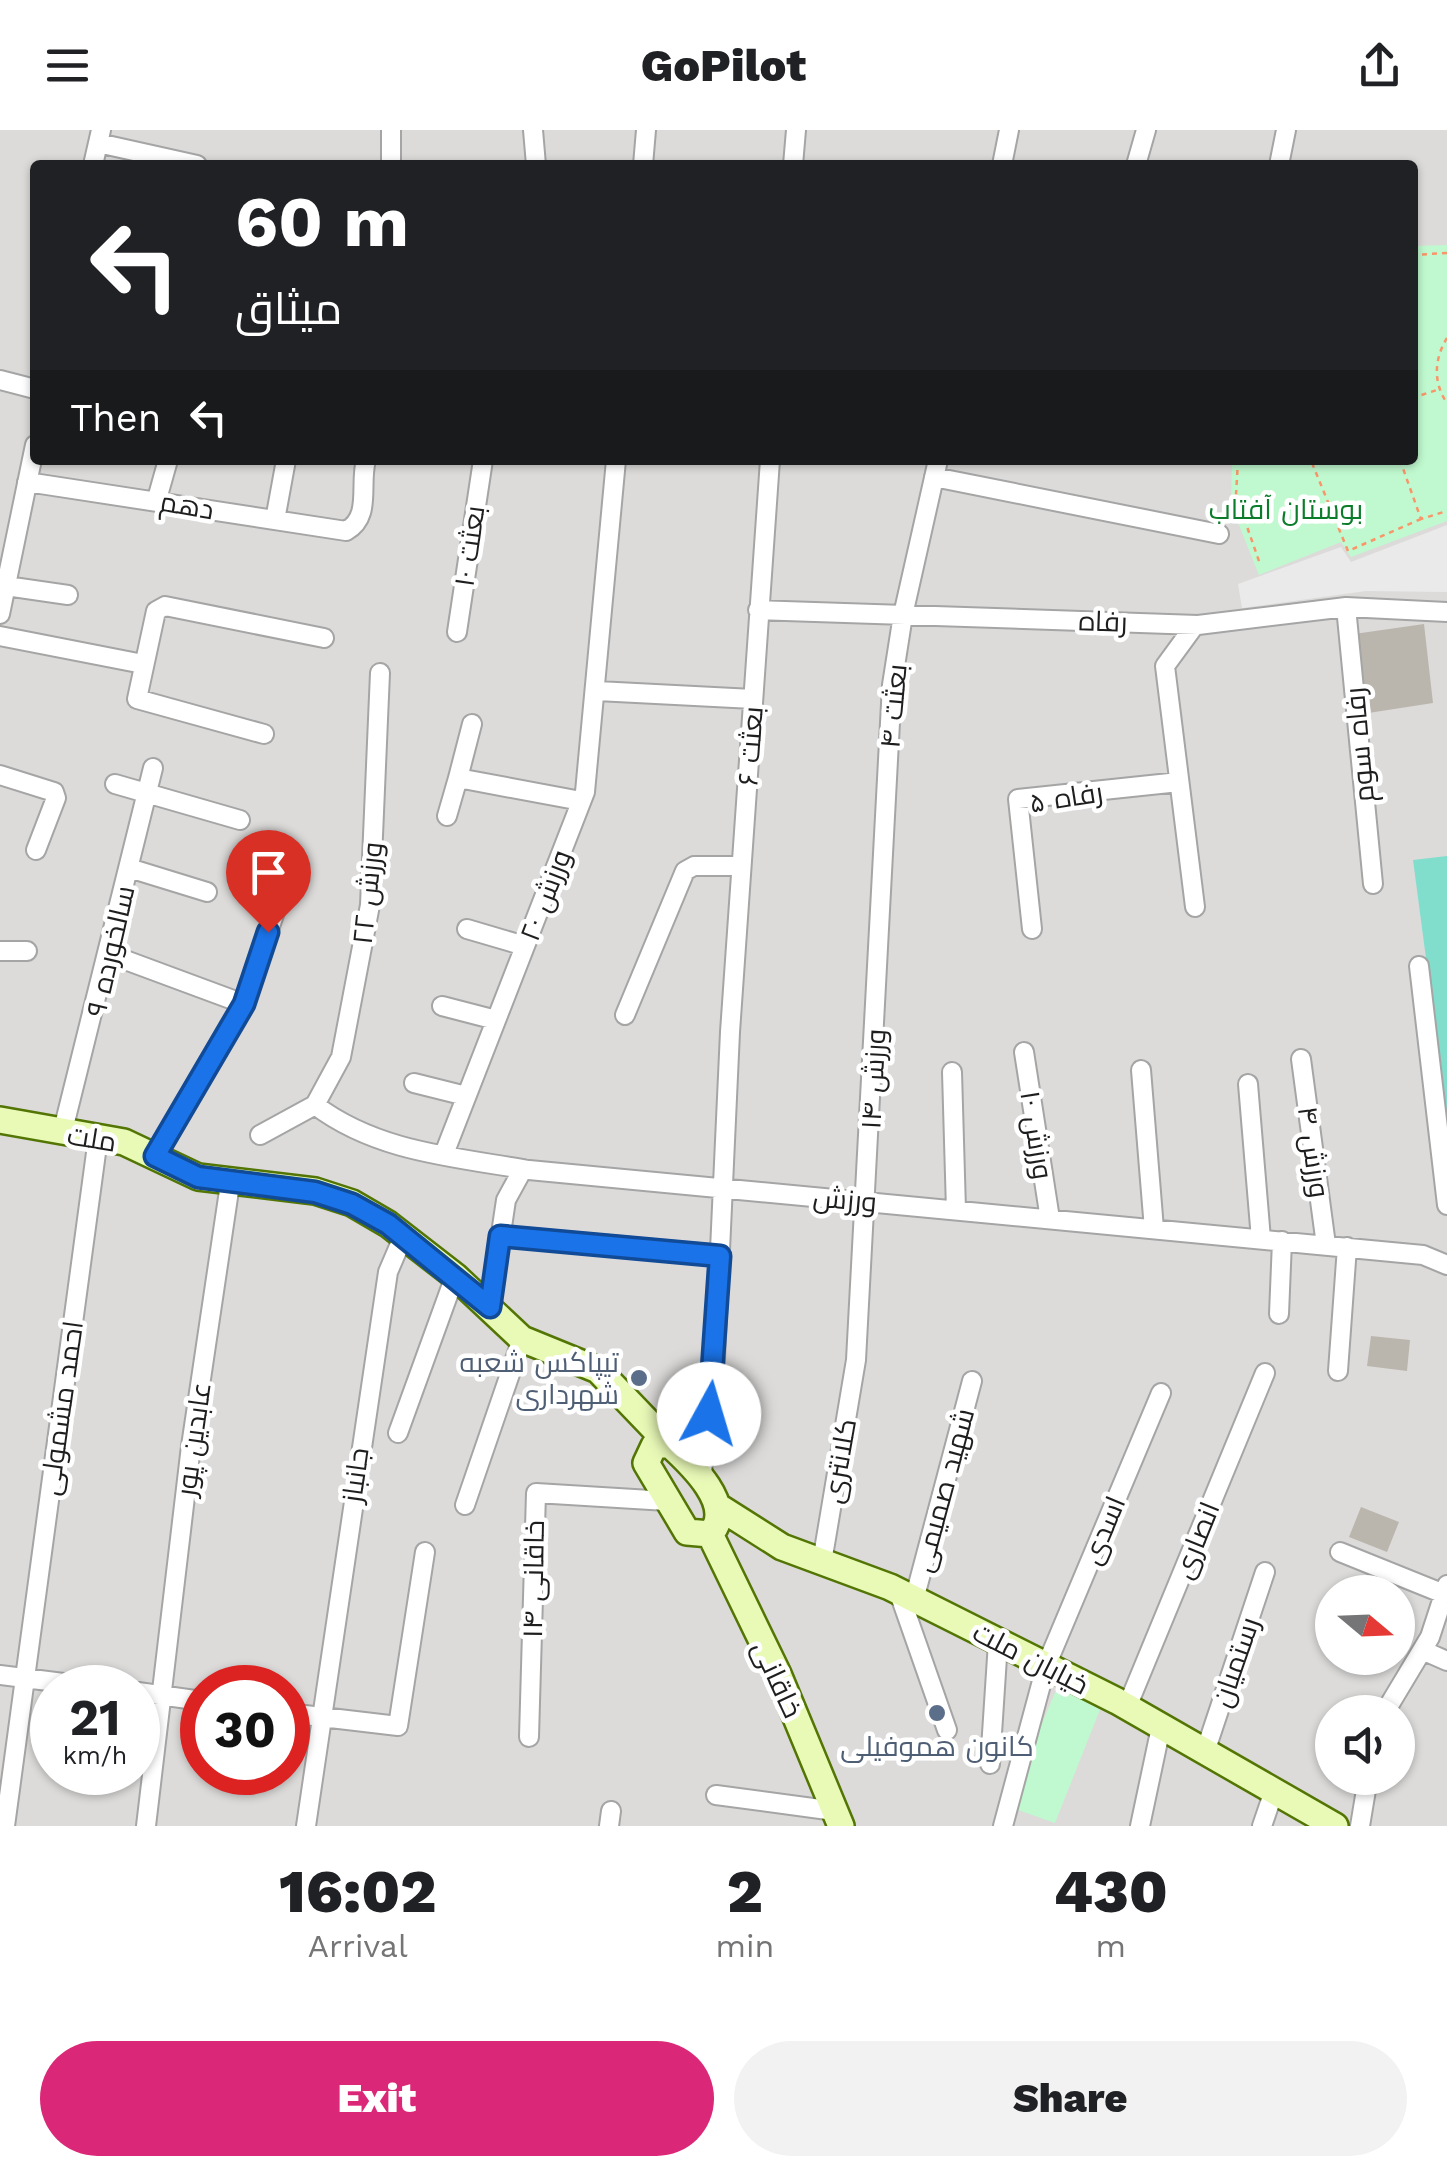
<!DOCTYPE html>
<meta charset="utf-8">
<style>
body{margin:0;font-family:"Work Sans",Cairo,sans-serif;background:#f2f2f2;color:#202124;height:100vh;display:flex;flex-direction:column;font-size:38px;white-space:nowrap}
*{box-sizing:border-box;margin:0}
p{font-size:32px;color:#757577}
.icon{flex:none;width:55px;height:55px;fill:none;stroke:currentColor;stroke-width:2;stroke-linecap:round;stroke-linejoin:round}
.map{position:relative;height:1696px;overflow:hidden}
.panel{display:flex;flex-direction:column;background:#fff;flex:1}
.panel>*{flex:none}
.hud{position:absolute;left:30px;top:30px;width:1388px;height:305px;border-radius:10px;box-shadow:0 2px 8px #0004;background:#202124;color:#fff;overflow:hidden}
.needle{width:65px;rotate:109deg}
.fabs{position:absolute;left:1315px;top:1445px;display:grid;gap:20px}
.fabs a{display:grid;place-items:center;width:100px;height:100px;border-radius:50%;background:#fff;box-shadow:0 2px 8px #0004;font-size:50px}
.speed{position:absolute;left:30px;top:1535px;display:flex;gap:20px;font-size:50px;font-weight:700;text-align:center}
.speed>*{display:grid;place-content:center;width:130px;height:130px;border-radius:50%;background:#fff;box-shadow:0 2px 8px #0004;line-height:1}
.speed small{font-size:25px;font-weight:400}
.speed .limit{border:15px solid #d22;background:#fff;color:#111}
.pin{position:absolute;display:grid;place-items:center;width:85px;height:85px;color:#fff;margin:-102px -42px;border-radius:50% 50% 50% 0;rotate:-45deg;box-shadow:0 0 10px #0007}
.pin .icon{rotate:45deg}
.me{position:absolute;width:110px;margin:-55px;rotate:6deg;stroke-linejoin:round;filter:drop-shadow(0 0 8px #0008)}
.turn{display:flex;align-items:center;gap:35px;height:210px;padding:0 40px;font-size:45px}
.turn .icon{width:130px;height:130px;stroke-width:2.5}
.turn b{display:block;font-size:70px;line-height:85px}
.then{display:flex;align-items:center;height:95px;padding:0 40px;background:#0003;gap:20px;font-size:38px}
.eta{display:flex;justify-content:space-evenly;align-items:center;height:170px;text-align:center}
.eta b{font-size:60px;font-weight:800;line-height:70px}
.cta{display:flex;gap:20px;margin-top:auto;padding:20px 40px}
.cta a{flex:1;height:115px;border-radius:60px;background:#db2777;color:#fff;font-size:40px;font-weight:800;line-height:115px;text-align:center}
.cta a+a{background:#f2f2f2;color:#202124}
header{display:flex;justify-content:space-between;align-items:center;height:130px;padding:0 40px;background:#fff;font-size:45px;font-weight:800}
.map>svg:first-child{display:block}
.residential{fill:#dcdbda;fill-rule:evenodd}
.park{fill:#c0f9cf}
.pitch{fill:#81decc}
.parking{fill:#eaeaea}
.building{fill:#bbb6ad}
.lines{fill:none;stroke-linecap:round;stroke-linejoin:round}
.minor-casing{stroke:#a5a5a5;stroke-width:22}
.secondary-casing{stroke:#537504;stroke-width:30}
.path{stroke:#fa9469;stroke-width:2.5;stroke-dasharray:5 5;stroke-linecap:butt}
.minor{stroke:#fff;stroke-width:18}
.secondary{stroke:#e9fab7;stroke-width:25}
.route-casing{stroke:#114b97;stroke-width:25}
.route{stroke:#1a73e8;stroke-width:18}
.service-dot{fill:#5c6f8a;stroke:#fff;stroke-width:4}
.labels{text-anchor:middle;stroke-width:9;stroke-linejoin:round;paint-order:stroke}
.street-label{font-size:28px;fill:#1e1e1e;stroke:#fff}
.park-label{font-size:28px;fill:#0b7c2a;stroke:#fff}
.service-label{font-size:28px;fill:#4e5e75;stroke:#fff;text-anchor:end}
</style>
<header><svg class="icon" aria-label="menu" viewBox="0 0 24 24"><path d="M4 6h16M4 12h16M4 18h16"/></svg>GoPilot<svg class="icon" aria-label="share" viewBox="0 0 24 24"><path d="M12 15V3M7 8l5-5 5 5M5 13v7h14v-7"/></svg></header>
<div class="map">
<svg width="1447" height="1696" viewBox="0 0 1447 1696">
<rect width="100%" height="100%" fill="#efede3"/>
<!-- residential -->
<path class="residential" d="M0,0H1447V1696H0ZM35,35H1412V330H35ZM1332,1462H1398V1528H1332ZM52,1558H138V1642H52ZM202,1558H288V1642H202ZM1332,1582H1398V1648H1332Z"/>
<!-- park -->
<path class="park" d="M1447,115V391L1351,427L1341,412L1259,445L1231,375L1232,330H1412L1413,116Z
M1060,1551L1103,1572L1055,1693L1007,1676Z"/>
<!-- pitch -->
<path class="pitch" d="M1447,726V987L1413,730Z"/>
<!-- parking -->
<path class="parking" d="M1447,395V462L1366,461L1242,478L1238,454L1341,417L1351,432Z"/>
<!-- building -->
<path class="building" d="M1424,494L1433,573L1362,584L1354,504Z
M1371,1206L1410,1210L1407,1241L1367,1236Z
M1361,1377L1399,1392L1387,1422L1349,1407Z"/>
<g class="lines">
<defs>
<path id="minor" d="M391,0V35
M533,0L536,35
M98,13L197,35
M93,35L101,0
M643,35L646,0
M793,35L796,0
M1002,35L1009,0
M1136,35L1146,0
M1279,35L1286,0
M0,250L35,259
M934,347L1219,404
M27,352L346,401C372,387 359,355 366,330
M157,369L168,330
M275,390L286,330
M6,456L68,465
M1346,477L1373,754
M758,480L1198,495L1346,477L1447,482
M0,484L35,315
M457,502L483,330
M0,506L143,534
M597,561L753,569
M472,594L458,648L581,671
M264,604L137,569L156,481L165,476L324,508
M0,645L54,662L56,668L36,720
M115,654L240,690
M447,686L458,648
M129,738L207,762
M1195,777L1165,536L1195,495
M467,799L525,816
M1032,799L1018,669L1179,652
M0,821H27
M109,824L244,874
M1419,836L1447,1075
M442,876L496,890
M625,885L685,741L694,736H741
M1024,922L1050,1089
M1301,929L1326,1115
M1141,940L1154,1099
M952,942L956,1080
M414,953L466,966
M1248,954L1261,1109
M315,975L341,927L370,775L380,543
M62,1004L153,638
M260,1005L315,975C377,1022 454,1027 529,1040L1423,1125L1447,1135
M444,1024L585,662L616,330
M155,1026L244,874L292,731
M500,1105L720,1125
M490,1177L506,1070L523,1039
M1279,1184L1282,1111
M1338,1241L1347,1117
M398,1303L455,1146
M701,1349L714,1251L730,902L770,330
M465,1375L522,1209
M1340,1422L1444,1464
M822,1432L856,1230L892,555L903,485L938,330
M899,1463L947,1600
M914,1470L972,1251
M1422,1520L1447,1531
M0,1545L103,1558
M138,1562L202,1571
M1127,1577L1265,1243
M1385,1582L1430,1507L1447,1455
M288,1583L398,1596L425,1422
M529,1607L536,1363L667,1371
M1205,1622L1265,1442
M990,1634L998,1512
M716,1665L835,1681
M5,1696L98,1008
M146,1696L191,1316L230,1054
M306,1696L388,1142L403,1107
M609,1696L611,1681
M1003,1696L1046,1536L1161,1263
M1140,1696L1161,1597
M1262,1696L1274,1661
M1360,1696L1368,1648"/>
<path id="secondary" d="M0,990L124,1012L198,1047L315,1061L352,1073L388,1094L455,1146L522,1209L598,1240L669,1314
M669,1314C690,1333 737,1377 710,1404L687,1402L646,1333L654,1316Z
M719,1377L782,1417L890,1457L1117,1571L1335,1696
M710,1404L778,1544L841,1696"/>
</defs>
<!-- minor casing -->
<use href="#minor" class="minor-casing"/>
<!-- secondary casing -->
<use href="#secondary" class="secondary-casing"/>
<!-- path -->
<path class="path" d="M1412,125L1447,123
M1447,208C1434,229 1433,253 1447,273
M1412,268L1440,259
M1238,330L1236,365L1260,434
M1294,330H1318
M1400,330L1421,389L1447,381
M1312,333L1348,421L1421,389"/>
<!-- minor -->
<use href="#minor" class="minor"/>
<!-- secondary -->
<use href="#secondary" class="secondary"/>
</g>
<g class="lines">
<defs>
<path id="route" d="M268,802L244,874L155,1026L198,1047L315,1062L352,1074L388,1094L490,1177L500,1106L720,1126L709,1284"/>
</defs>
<!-- route casing -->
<use href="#route" class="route-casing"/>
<!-- route -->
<use href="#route" class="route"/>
</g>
<!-- markers -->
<g class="service-dot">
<circle cx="639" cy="1248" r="10"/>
<circle cx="937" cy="1583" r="10"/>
</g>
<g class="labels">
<!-- street labels -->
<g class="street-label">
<text transform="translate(187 375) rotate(10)" y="10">دهم</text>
<text transform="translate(469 416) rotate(-82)" y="10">بعثت ۱۰</text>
<text transform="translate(1103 491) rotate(2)" y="10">رفاه</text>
<text transform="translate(893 576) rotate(-85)" y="10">بعثت ۴</text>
<text transform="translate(1359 615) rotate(-95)" y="10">رفاه سوم</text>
<text transform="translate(750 616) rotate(-86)" y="10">بعثت ۶</text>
<text transform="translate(1066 667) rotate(-9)" y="10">رفاه ۵</text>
<text transform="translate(367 763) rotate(-84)" y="10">ورزش ۲۲</text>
<text transform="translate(545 765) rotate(-69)" y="10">ورزش ۲۰</text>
<text transform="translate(110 821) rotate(-77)" y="10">سالخورده ۹</text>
<text transform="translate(873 949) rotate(-87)" y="10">ورزش ۱۴</text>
<text transform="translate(1037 1005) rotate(81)" y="10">ورزش ۱۰</text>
<text transform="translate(92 1008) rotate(9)" y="10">ملت</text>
<text transform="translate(1314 1022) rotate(82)" y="10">ورزش ۴</text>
<text transform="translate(845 1069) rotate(5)" y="10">ورزش</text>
<text transform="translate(61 1278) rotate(-82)" y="10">احمد مشمولی</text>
<text transform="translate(193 1309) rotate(-82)" y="10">عابدین پور</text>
<text transform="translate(839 1331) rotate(-80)" y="10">کلانتری</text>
<text transform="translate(355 1345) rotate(-82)" y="10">جانباز</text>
<text transform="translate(943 1360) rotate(-75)" y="10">شهید صمیمی</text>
<text transform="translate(1103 1400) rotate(-67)" y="10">اسدی</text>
<text transform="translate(1196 1410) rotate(-68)" y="10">انصاری</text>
<text transform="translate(533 1449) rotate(-89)" y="10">خاقانی ۱۴</text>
<text transform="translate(1031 1528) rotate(27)" y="10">خیابان ملت</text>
<text transform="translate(1235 1532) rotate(-71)" y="10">رستمیان</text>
<text transform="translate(778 1549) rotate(65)" y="10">خاقانی</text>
</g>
<!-- park labels -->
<g class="park-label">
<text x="1286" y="389">بوستان آفتاب</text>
</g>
<!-- service labels -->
<g class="service-label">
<text x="619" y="1242">تیپاکس شعبه<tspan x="619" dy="32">شهرداری</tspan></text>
<text x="937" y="1626" text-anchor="middle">کانون هموفیلی</text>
</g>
</g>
</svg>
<div class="fabs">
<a><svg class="needle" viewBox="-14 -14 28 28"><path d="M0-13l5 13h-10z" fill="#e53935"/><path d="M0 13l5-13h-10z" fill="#757577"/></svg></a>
<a><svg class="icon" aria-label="sound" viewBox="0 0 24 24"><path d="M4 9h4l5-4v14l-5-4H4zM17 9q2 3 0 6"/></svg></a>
</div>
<div class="speed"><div>21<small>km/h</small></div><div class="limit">30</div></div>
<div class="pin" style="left:268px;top:802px;background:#d93025"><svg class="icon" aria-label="arrive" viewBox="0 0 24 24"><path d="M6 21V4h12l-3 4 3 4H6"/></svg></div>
<svg class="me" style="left:709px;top:1284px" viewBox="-20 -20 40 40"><circle r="19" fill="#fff"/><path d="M0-13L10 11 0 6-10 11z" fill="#1a73e8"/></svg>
<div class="hud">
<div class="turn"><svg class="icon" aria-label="left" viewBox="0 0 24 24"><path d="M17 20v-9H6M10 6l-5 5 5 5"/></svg><div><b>60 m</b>میثاق</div></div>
<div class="then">Then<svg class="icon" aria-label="left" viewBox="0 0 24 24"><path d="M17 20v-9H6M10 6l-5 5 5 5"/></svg></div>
</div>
</div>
<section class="panel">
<div class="eta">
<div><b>16:02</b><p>Arrival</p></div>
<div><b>2</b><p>min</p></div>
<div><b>430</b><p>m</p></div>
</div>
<div class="cta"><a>Exit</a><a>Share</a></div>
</section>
